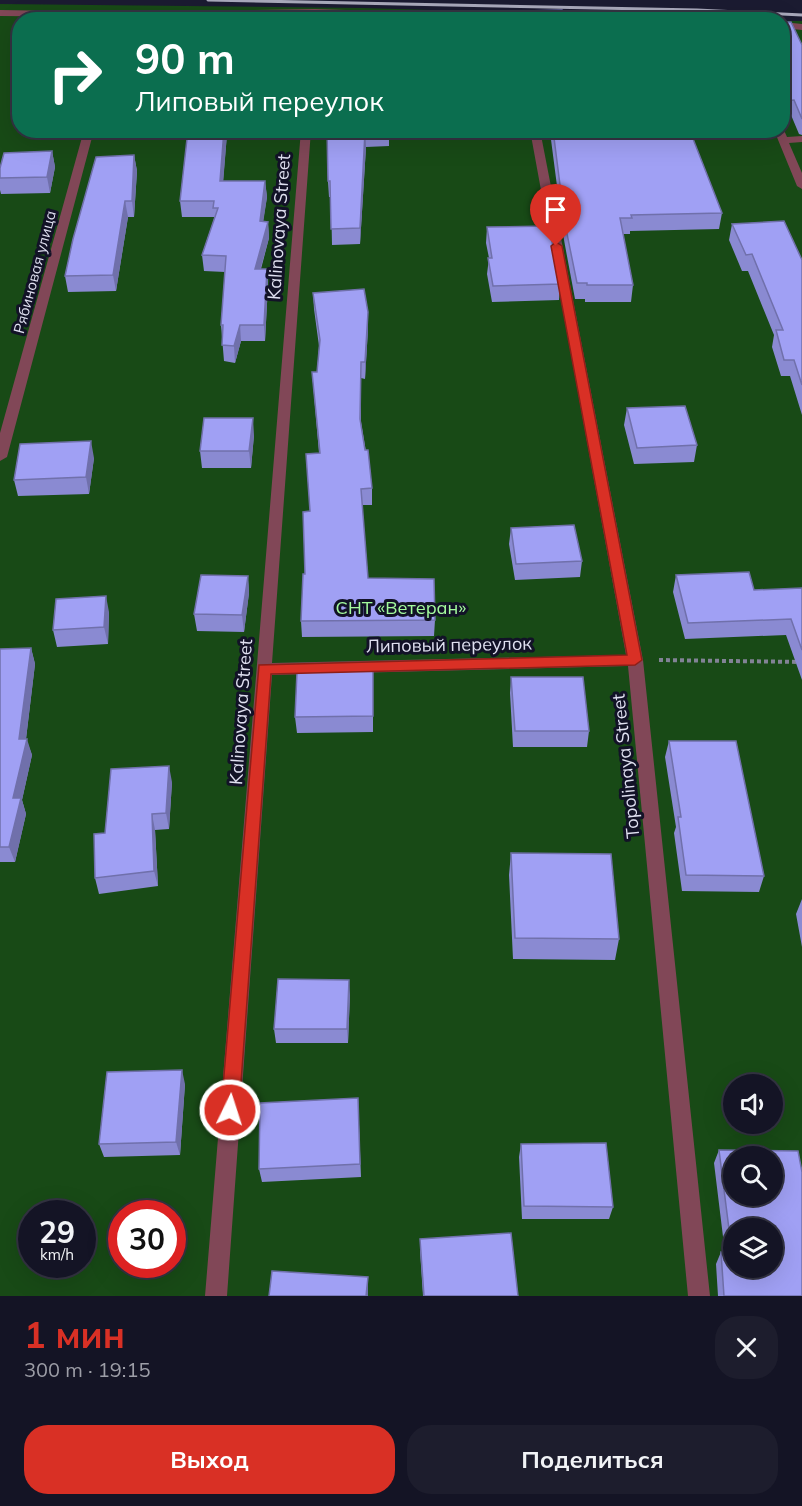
<!DOCTYPE html>
<html lang="ru">
<meta charset="utf-8">
<style>
body{margin:0;font-family:Mulish,sans-serif;background:#1d1d2d;color:#f1f3f6;height:100vh;display:flex;flex-direction:column;font-size:22px;white-space:nowrap}
*{box-sizing:border-box;margin:0}
p{font-size:20px;color:#9d9ea7}
.icon{flex:none;width:33px;height:33px;fill:none;stroke:currentColor;stroke-width:2;stroke-linecap:round;stroke-linejoin:round}
.map{position:relative;height:1296px;overflow:hidden}
.details{display:flex;flex-direction:column;background:#141425;flex:1}
.details>*{flex:none}
.top-card{position:absolute;left:12px;top:12px;width:778px;height:126px;border-radius:24px;box-shadow:0 6px 24px #0002,0 0 0 2px #333342;background:#0b6e4f;color:#fff;overflow:hidden}
.fabs{position:absolute;left:723px;top:1074px;display:grid;gap:12px}
.fabs a{display:grid;place-items:center;width:60px;height:60px;border-radius:50%;background:#141425;box-shadow:0 6px 24px #0002,0 0 0 2px #333342;font-size:30px}
.speed{position:absolute;left:18px;top:1200px;display:flex;gap:12px;font-size:30px;font-weight:700;text-align:center}
.speed>*{display:grid;place-content:center;width:78px;height:78px;border-radius:50%;background:#141425;box-shadow:0 6px 24px #0002,0 0 0 2px #333342;line-height:1}
.speed small{font-size:15px;font-weight:400}
.speed .limit{border:9px solid #d22;background:#fff;color:#111}
.pin{position:absolute;display:grid;place-items:center;width:51px;height:51px;color:#fff;margin:-62px -26px;border-radius:50% 50% 50% 0;rotate:-45deg;box-shadow:0 0 6px #0007}
.pin .icon{rotate:45deg}
.me{position:absolute;width:66px;margin:-33px;rotate:4deg;stroke-linejoin:round;filter:drop-shadow(0 0 4px #0008)}
.turn{display:flex;align-items:center;gap:21px;height:126px;padding:0 24px;font-size:27px}
.turn .icon{width:78px;height:78px;stroke-width:2.5}
.turn b{display:block;font-size:42px;line-height:51px}
.round{display:grid;place-items:center;flex:none;width:63px;height:63px;border-radius:24px;background:#1d1d2d}
.head{display:flex;align-items:center;justify-content:space-between;height:102px;padding:0 24px}
h1{font-size:36px;font-weight:700;line-height:45px;color:#d93025}
.primary-button{display:flex;gap:12px;margin-top:auto;padding:12px 24px}
.primary-button a{flex:1;height:69px;border-radius:24px;background:#d93025;color:#fff;font-size:24px;font-weight:700;line-height:69px;text-align:center}
.primary-button a+a{background:#1d1d2d;color:#f1f3f6}
.map>svg:first-child{display:block}
.green{fill:#184a16;fill-rule:evenodd}
.lines{fill:none;stroke-linecap:round;stroke-linejoin:round}
.path{stroke:#828396;stroke-width:4;stroke-dasharray:4 3;stroke-linecap:butt}
.minor{fill:#814757;fill-rule:evenodd}
.rail{stroke:#a9a9bb;stroke-width:3}
.wall{fill:#8a8ad2}
.shaded-wall{fill:#7070ab}
.building{fill:#a0a0f4;stroke:#7070ab;stroke-width:1.5;fill-rule:evenodd}
.route{fill:#d93025;stroke:#8d1f18;stroke-width:1.5}
.labels{text-anchor:middle;stroke-width:6;stroke-linejoin:round;paint-order:stroke}
.far-street-label{font-size:15px;fill:#e0e1f1;stroke:#121227}
.street-label{font-size:18px;fill:#e0e1f1;stroke:#121227}
.park-label{font-size:18px;fill:#a4fb9e;stroke:#121227}
</style>
<div class="map">
<svg width="802" height="1296" viewBox="0 0 802 1296">
<rect width="100%" height="100%" fill="#1b1b31"/>
<!-- green -->
<path class="green" d="M0,4L362,8L742,19L20,20V130H783V21H802V1296H0ZM734,1084H772V1124H734ZM734,1156H772V1196H734ZM32,1214H82V1264H32ZM122,1214H172V1264H122ZM734,1228H772V1268H734Z"/>
<g class="lines">
<!-- path -->
<path class="path" d="M659,660L802,662"/>
<!-- minor -->
<path class="minor" d="M315,9L568,17L572,20C486,20 400,15 313,15C209,15 105,17 0,16V10L121,12Z
M783,22L802,24V30L783,28Z
M783,128L787,137L802,136V142L789,143L802,173V189L797,186L774,130H783Z
M84,130H94L7,457L0,461V433Z
M301,130H311L272,663L626,655L530,130H540L643,660L710,1296H688L628,666L272,675L227,1296H205Z"/>
<!-- rail -->
<path class="rail" d="M208,0L697,10L802,15"/>
</g>
<!-- wall -->
<path class="wall" d="M783,22L802,45V135L799,134L791,115L783,116Z
M327,130H389V146L366,147L360,244L332,245L331,197H329L328,181Z
M477,130H529L528,132L478,133Z
M542,130H611L612,138L722,213L719,229L630,231V234H623L633,285L631,302H585V299H575L564,240L550,132H543Z
M227,134L223,181H265L267,197L263,221L268,222L269,238L261,269H267L268,285L265,341H241L235,363L224,361L221,325L225,272L204,271L202,255L214,219V217H182L180,201Z
M52,151L55,167L50,193L1,194L0,190V168Z
M134,155L137,171L134,217H128L116,291L68,292L65,276Z
M732,224L802,260V415L790,376H781L772,347L774,335L748,271H742L729,240Z
M487,227L560,284L559,300L492,302L487,274L489,258L486,243Z
M313,293L368,329L365,379L361,378V422L372,488V505H362L368,578L435,620L434,636L302,637L301,621L310,511L319,453L312,372H317L319,346L314,309Z
M627,408L697,445L694,462L634,464L624,425Z
M254,435L251,468H202L200,451Z
M94,458L89,494L18,496L14,480Z
M511,528L582,561L580,577L515,580L509,544Z
M676,575L754,590L802,588V680L786,635L685,639L673,592Z
M248,576L249,593L244,632L197,631L194,614Z
M109,612L108,644L57,647L53,630Z
M31,648L35,664L26,739L32,755L22,800L26,814L15,862H0V649Z
M373,671V732L297,733L295,717Z
M511,677L589,731L587,747H513L510,693Z
M669,741L764,876L759,892L682,891L674,833L676,827L665,757Z
M172,782L169,829L155,830L158,886L99,894L95,878L105,833Z
M511,853L619,939L615,960L513,959L509,875Z
M802,899V947L796,914Z
M350,994L348,1043H276L274,1029Z
M185,1084L180,1155L104,1157L99,1144Z
M358,1098L361,1177L262,1182L259,1169Z
M521,1144L613,1207L609,1219H522L519,1157Z
M719,1150L802,1296H718L716,1264L721,1252L725,1253L714,1163Z
M420,1239L518,1296H423L420,1251Z"/>
<!-- shaded-wall -->
<path class="shaded-wall" d="M224,130H226L227,134L222,197L220,181Z
M365,132L366,147L360,244V228Z
M52,151L55,167L50,193L47,177Z
M134,155L137,171L134,217L132,201Z
M265,181L267,197L261,237L260,221Z
M125,201L128,217L116,291L113,275Z
M268,222L269,238L256,285L255,269Z
M267,269L268,285L265,341L264,325Z
M368,312V329L365,379V362Z
M240,325L241,341L235,363L234,346Z
M253,418L254,435L251,468L249,451Z
M91,441L94,458L89,494L86,477Z
M248,576L249,593L244,632L242,615Z
M106,596L109,612L108,644L104,627Z
M31,648L35,664L25,747L27,739L32,755L22,800L26,814L15,862L9,847L19,739Z
M169,766L172,782L169,829L166,813Z
M152,814L155,830L158,886L154,871Z
M349,980L350,994L348,1043L347,1029Z
M182,1070L185,1084L180,1155L176,1142Z
M368,1277V1296H366Z"/>
<!-- building -->
<path class="building" d="M562,10L565,20H527L525,11Z
M138,15H159L158,20H137Z
M783,22H791L802,45V119L794,100L783,101Z
M188,130H224L220,181H265L260,221L268,222L255,269H267L264,325H240L234,346L222,345L223,325H221L226,256L202,255L218,208H213L214,201H180Z
M327,130H382L365,132L360,228L331,229L330,181H328Z
M553,130H611L612,138L690,131L722,213L631,215L632,218H620L633,285H587V283H577L565,224Z
M52,151L47,177L0,178V168L4,153Z
M134,155L132,201H125L113,275L65,276L73,239L96,157Z
M784,221L802,260V385L794,360H784L776,330H783L752,254L746,255L732,224Z
M549,226L560,284L493,286L488,258H492L487,227Z
M364,289L368,312L365,362H361L360,419L365,450H368L372,488L361,489L368,578L434,579L435,620L301,621L303,574H305L303,512L310,511L306,454L320,453L312,372H317L320,340L313,293Z
M685,406L697,445L637,448L627,408Z
M204,418H253L249,451H200Z
M91,441L86,477L14,480L20,444Z
M574,525L582,561L516,564L511,528Z
M749,572L754,590L802,588V650L791,619L688,623L676,575Z
M201,575L248,576L242,615L194,614Z
M106,596L104,627L53,630L56,599Z
M31,648L19,739H27L13,798H21L9,847H0V649Z
M373,671V716L295,717L297,672Z
M511,677H583L589,731H515Z
M669,741H736L764,876L686,875L678,817H681Z
M169,766L166,813L152,814L154,871L95,878L94,834L105,833L111,769Z
M511,853L611,854L619,939L515,938Z
M278,979L349,980L347,1029H274Z
M182,1070L176,1142L99,1144L107,1072Z
M358,1098L360,1164L259,1169L260,1103Z
M606,1143L613,1207L524,1206L521,1144Z
M719,1150L798,1151L802,1172V1296H724L721,1252L732,1253ZM734,1156H772V1196H734ZM734,1228H772V1268H734Z
M511,1233L518,1296H424L420,1239Z
M272,1271L368,1277L366,1296H269Z"/>
<!-- route -->
<path class="route" d="M556,242L562,246L642,660L635,665L271,674L239,1110L236,1116L230,1119L224,1116L221,1110L259,665L627,655L551,246Z"/>
<g class="labels">
<!-- far-street labels -->
<g class="far-street-label">
<text transform="translate(35 272) rotate(-75)" y="5">Рябиновая улица</text>
</g>
<!-- street labels -->
<g class="street-label">
<text transform="translate(279 227) rotate(-86)" y="6">Kalinovaya Street</text>
<text transform="translate(449 645) rotate(-1)" y="6">Липовый переулок</text>
<text transform="translate(241 712) rotate(-86)" y="6">Kalinovaya Street</text>
<text transform="translate(626 766) rotate(-96)" y="6">Topolinaya Street</text>
</g>
<!-- park labels -->
<g class="park-label">
<text x="401" y="614">СНТ «Ветеран»</text>
</g>
</g>
</svg>
<div class="fabs">
<a><svg class="icon" aria-label="sound" viewBox="0 0 24 24"><path d="M4 9h4l5-4v14l-5-4H4zM17 9q2 3 0 6"/></svg></a>
<a><svg class="icon" aria-label="search" viewBox="0 0 24 24"><circle cx="10" cy="10" r="6"/><path d="M15 15l6 6"/></svg></a>
<a><svg class="icon" aria-label="layers" viewBox="0 0 24 24"><path d="M12 4l9 5-9 5-9-5zM3 14l9 5 9-5"/></svg></a>
</div>
<div class="speed"><div>29<small>km/h</small></div><div class="limit">30</div></div>
<div class="pin" style="left:556px;top:246px;background:#d93025"><svg class="icon" aria-label="arrive" viewBox="0 0 24 24"><path d="M6 21V4h12l-3 4 3 4H6"/></svg></div>
<svg class="me" style="left:230px;top:1110px" viewBox="-20 -20 40 40"><circle r="17" fill="#d93025" stroke="#fff" stroke-width="3"/><path d="M0-11L8 9 0 5-8 9z" fill="#fff"/></svg>
<div class="top-card">
<div class="turn"><svg class="icon" aria-label="right" viewBox="0 0 24 24"><path d="M7 20v-9h11M14 6l5 5-5 5"/></svg><div><b>90 m</b>Липовый переулок</div></div>
</div>
</div>
<section class="details">
<div class="head"><div><h1>1 мин</h1><p>300 m · 19:15</p></div><a class="round"><svg class="icon" aria-label="close" viewBox="0 0 24 24"><path d="M6 6l12 12M18 6L6 18"/></svg></a></div>
<div class="primary-button"><a>Выход</a><a>Поделиться</a></div>
</section>
